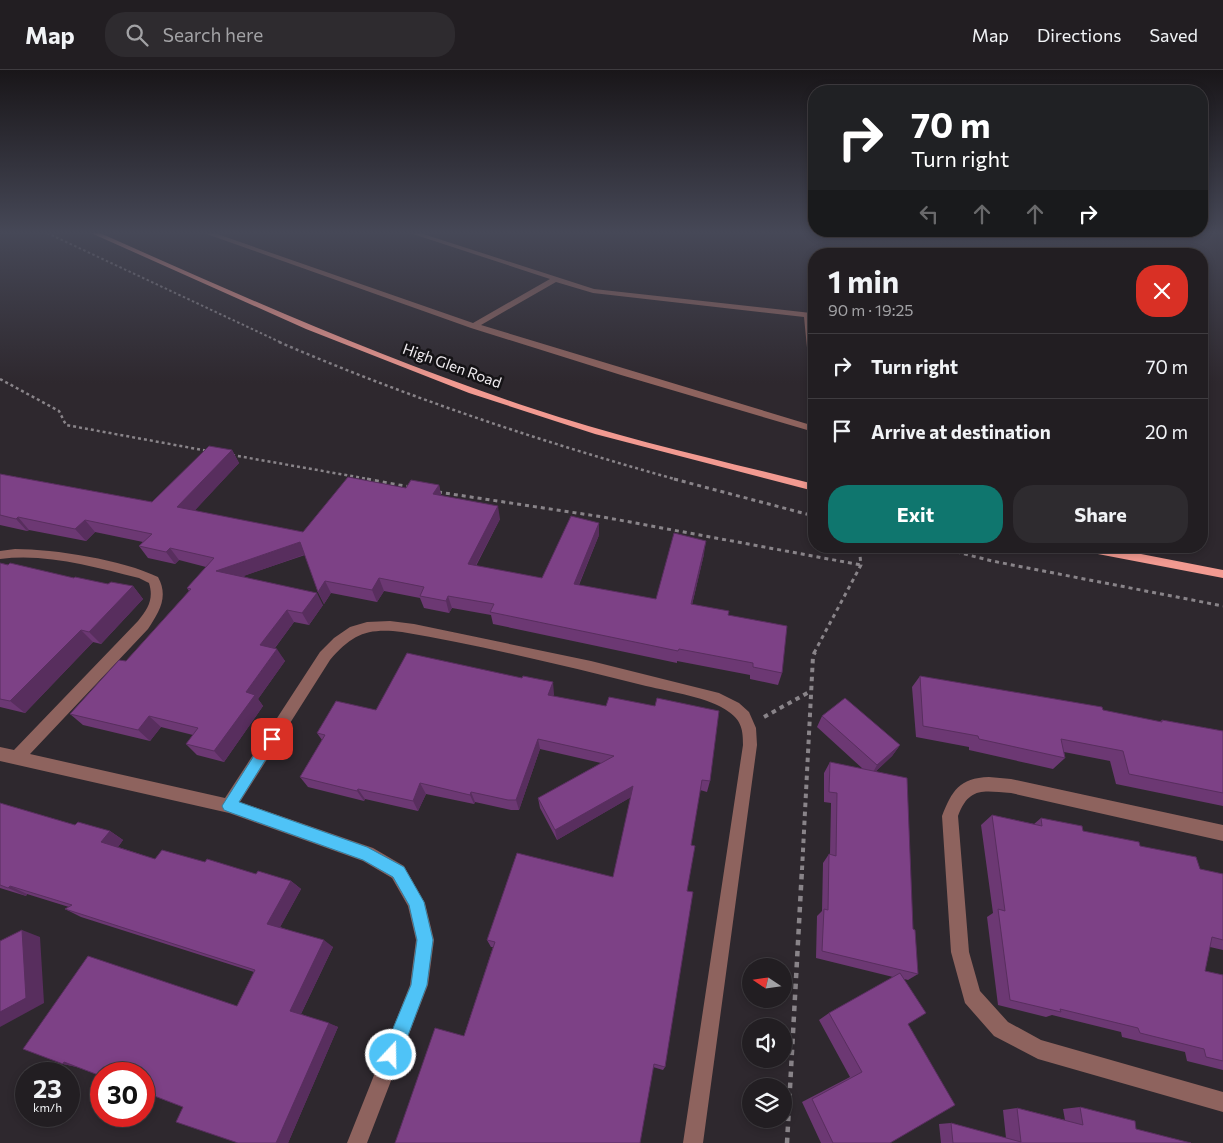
<!DOCTYPE html>
<meta charset="utf-8">
<style>
body{margin:0;font-family:Commissioner,sans-serif;background:#2e2b2f;color:#f1f3f6;height:100vh;display:flex;flex-direction:column;font-size:19px;white-space:nowrap}
*{box-sizing:border-box;margin:0}
p{font-size:16px;color:#a2a2a5}
.icon{flex:none;width:28px;height:28px;fill:none;stroke:currentColor;stroke-width:2;stroke-linecap:round;stroke-linejoin:round}
.map{position:relative;flex:1;overflow:hidden}
.details{position:absolute;left:808px;top:178px;width:400px;height:305px;display:flex;flex-direction:column;background:#221e22;border-radius:20px;box-shadow:0 2px 8px #0003,0 0 0 1px #3f3c40}
.details>*{flex:none}
.hud{position:absolute;left:808px;top:15px;width:400px;height:152px;border-radius:20px;box-shadow:0 2px 8px #0003,0 0 0 1px #3f3c40;background:#202124;color:#fff;overflow:hidden}
.needle{width:32px;rotate:283deg}
.buttons{position:absolute;left:742px;top:888px;display:grid;gap:10px}
.buttons a{display:grid;place-items:center;width:50px;height:50px;border-radius:50%;background:#221e22;box-shadow:0 2px 8px #0003,0 0 0 1px #3f3c40;font-size:25px}
.speed{position:absolute;left:15px;top:992px;display:flex;gap:10px;font-size:25px;font-weight:700;text-align:center}
.speed>*{display:grid;place-content:center;width:65px;height:65px;border-radius:50%;background:#221e22;box-shadow:0 2px 8px #0003,0 0 0 1px #3f3c40;line-height:1}
.speed small{font-size:12px;font-weight:400}
.speed .limit{border:8px solid #d22;background:#fff;color:#111}
.pin{position:absolute;display:grid;place-items:center;width:42px;height:42px;color:#fff;margin:-21px;border-radius:10px;box-shadow:0 2px 8px #0006}
.me{position:absolute;width:55px;margin:-28px;rotate:21deg;stroke-linejoin:round;filter:drop-shadow(0 0 4px #0008)}
.turn{display:flex;align-items:center;gap:18px;height:105px;padding:0 20px;font-size:22px}
.turn .icon{width:65px;height:65px;stroke-width:2.5}
.turn b{display:block;font-size:35px;line-height:42px}
.lanes{display:flex;align-items:center;height:48px;padding:0 20px;background:#0003;justify-content:center;gap:25px;direction:ltr}
.lanes .off{opacity:.35}
.round{display:grid;place-items:center;flex:none;width:52px;height:52px;border-radius:20px;background:#2e2b2f}
.summary{display:flex;align-items:center;justify-content:space-between;height:85px;padding:0 20px}
h1{font-size:30px;font-weight:700;line-height:38px}
.button{display:flex;gap:10px;margin-top:auto;padding:10px 20px}
.button a{flex:1;height:58px;border-radius:20px;background:#0f766e;color:#fff;font-size:20px;font-weight:700;line-height:58px;text-align:center}
.button a+a{background:#2e2b2f;color:#f1f3f6}
ul{padding:0;list-style:none}
li{display:flex;align-items:center;gap:15px;height:65px;padding:0 20px;border-top:1px solid #3f3c40}
li div{flex:1}
li b{display:block;font-size:19px}
li em{font-style:normal}
header{display:flex;align-items:center;gap:30px;box-sizing:border-box;height:70px;padding:0 25px;background:#221e22;border-bottom:1px solid #3f3c40}
header strong{font-size:24px}
nav{display:flex;gap:28px;margin-inline-start:auto;font-size:18px}
.search{width:350px;height:45px;background:#2e2b2f;display:flex;align-items:center;gap:12px;box-sizing:border-box;padding:0 18px;border-radius:20px;color:#a2a2a5;font-size:19px}
.map>svg:first-child{display:block}
.lines{fill:none;stroke-linecap:round;stroke-linejoin:round}
.path-far4{stroke:#898489;stroke-width:2;stroke-dasharray:2.5 2.5;stroke-linecap:butt}
.path-far3{stroke:#898489;stroke-width:2.5;stroke-dasharray:3 3;stroke-linecap:butt}
.path-far2{stroke:#898489;stroke-width:3;stroke-dasharray:4 4;stroke-linecap:butt}
.path-far1{stroke:#898489;stroke-width:4;stroke-dasharray:4.5 4.5;stroke-linecap:butt}
.path{stroke:#898489;stroke-width:4.5;stroke-dasharray:5.5 5.5;stroke-linecap:butt}
.minor{fill:#8e635e;fill-rule:evenodd}
.primary{fill:#f29a91;fill-rule:evenodd}
.wall{fill:#6c3873}
.shaded-wall{fill:#582e5e}
.building{fill:#7d4186;stroke:#582e5e}
.route{fill:#4fc3f7;stroke:#337fa1}
.labels{text-anchor:middle;stroke-width:5;stroke-linejoin:round;paint-order:stroke}
.far-street-label{font-size:15px;fill:#eeeaee;stroke:#141215}
</style>
<header>
<strong>Map</strong>
<div class="search"><svg class="icon" aria-label="search" viewBox="0 0 24 24"><circle cx="10" cy="10" r="6"/><path d="M15 15l6 6"/></svg>Search here</div>
<nav><a>Map</a><a>Directions</a><a>Saved</a></nav>
</header>
<div class="map">
<svg width="1223" height="1073" viewBox="0 0 1223 1073">
<rect width="100%" height="100%" fill="#2e282e"/>
<g class="lines">
<!-- path-far4 -->
<path class="path-far4" d="M47,163L282,273"/>
<!-- path-far3 -->
<path class="path-far3" d="M279,272C409,328 542,372 678,410
M0,309L59,341L66,355L208,381
M232,385L374,410"/>
<!-- path-far2 -->
<path class="path-far2" d="M367,409L410,417
M674,409L814,446
M438,422L603,447L861,495
M933,476L992,491L1223,536
M814,583L861,495L859,476"/>
<!-- path-far1 -->
<path class="path-far1" d="M764,647L811,621
M802,800L813,586L815,582"/>
<!-- path -->
<path class="path" d="M787,1073L802,799"/>
<!-- minor -->
<path class="minor" d="M204,163H214L473,253L550,209L410,163H420L594,219L811,243L814,262V311L810,308L804,247L593,223L556,212L481,255L814,356V362L621,305L471,258Z
M15,479C55,479 123,490 158,507C169,527 159,542 148,559L30,684L225,728L320,582L334,568L350,557L367,552L390,551L414,554L591,591L719,623L739,633L749,642L756,658L757,675L703,1073H683L743,675C743,661 742,651 729,642C709,627 671,622 646,616C566,596 484,576 402,562C367,558 353,564 330,590L240,732L373,778L404,796L425,833L434,870L428,915L367,1073H347L410,915L416,870L408,836L392,808L363,791L229,743L0,691V677L14,680L138,551C148,539 154,529 149,513L139,508C93,497 47,483 0,489V481Z
M989,707L1011,709L1223,755V771L1011,723C984,721 969,716 958,746L969,882L980,921L1008,952L1041,970L1223,1022V1042L1038,989L994,966L965,933L951,882L942,746C952,721 959,708 989,707Z"/>
<!-- primary -->
<path class="primary" d="M91,163H100C241,226 383,289 531,338C623,369 719,390 814,414V421L595,364L469,323L306,259Z
M1071,476H1100L1223,500V508L1077,480Z"/>
</g>
<!-- wall -->
<path class="wall" d="M232,380L239,393L194,441L303,462L406,418L439,415L441,426L500,449L476,496L542,508L599,465L579,515L656,529L704,484L692,535L728,545L782,603L778,615L750,609V605L677,591V593L493,554L491,545L452,538L449,543L424,538L420,528L384,521L377,532L331,523L324,534L318,522L305,485L243,506L323,535L309,555L294,552L275,578L285,591L258,629L263,636L224,692L197,685L186,674L193,665L161,657L150,671L83,655L70,644L126,591L189,521L187,518L206,497L179,490L175,494L148,488L139,476L143,472L95,462L86,471L29,460L27,461L0,455V404L152,432Z
M0,493L74,508L108,514L133,516L143,529L101,574L93,572L25,643L0,637Z
M920,606L1159,652L1162,650L1223,661V736L1116,714L1110,691L1064,682L1065,688L1053,699L969,680V677L916,667L912,617Z
M554,624L553,626L710,711L707,722L700,720L691,775L687,821L665,997L663,1000L653,997L464,966L493,877H491L487,870L613,807L631,727L557,770L540,738L538,728L601,693L540,679L519,740H511L475,732L474,734L426,724L418,741L365,729L364,731L308,717L300,707L322,670L317,663L376,640Z
M822,646L900,675L892,686L876,701L913,859L918,904L908,910L904,909L908,954L890,1073H821L802,1032L850,1007L819,950L829,943L893,907L816,888L817,846L822,841L823,793L829,784H830L831,733L824,732V703L830,692L863,699L817,657Z
M0,733L75,755L110,761L123,770L118,777L155,789L205,792L256,804L291,811L301,819L280,857L333,877L301,944L338,957L288,1073H238L183,1037L77,997L63,994L237,936L254,902L81,847L65,839L69,837L27,824L26,826L0,818Z
M992,745L1034,754L1041,748L1083,761L1140,776L1200,799L1223,804V880L1210,877L1205,901L1223,905V1000L1187,991L1185,982L1122,967L1121,962L1052,945L1046,947L998,935L987,847L993,843L981,755Z
M1080,1037L1136,1059L1191,1073H941L939,1054L951,1053L1006,1068L1003,1040L1017,1038L1065,1050L1063,1039Z"/>
<!-- shaded-wall -->
<path class="shaded-wall" d="M232,380L239,393L186,450L177,437Z
M439,415L442,428L433,424Z
M498,436L500,449L470,506L468,494Z
M18,447L29,460L27,461L16,449Z
M85,450L95,462L86,471L75,459Z
M599,453V465L574,526V514Z
M706,471L704,484L689,547L691,534Z
M300,472L306,484L224,513L216,501Z
M170,478L179,490L175,494L166,482Z
M379,508L384,521L377,532L372,520Z
M325,511L331,523L324,534L318,522Z
M133,516L143,529L101,574L89,562Z
M317,523L323,535L309,555L302,543Z
M448,526L452,538L449,543L446,531Z
M287,540L294,552L268,587L260,575Z
M81,560L93,572L25,643L10,631Z
M277,579L285,591L258,629L263,636L224,692L214,681L246,622Z
M553,612L554,624L550,636L548,625Z
M149,646L161,657L150,671L138,660Z
M538,669L540,679L519,740L516,730Z
M900,675L892,686L871,706L877,695Z
M420,713L426,724L418,741L413,731Z
M633,716V726L557,770L555,760Z
M358,719L365,729L364,731L357,721Z
M471,722L475,732L474,734L470,725Z
M110,761L123,770L115,781L101,772Z
M291,811L301,819L278,861L267,854Z
M10,816L27,824L26,826L8,818Z
M22,860L40,867L44,933L0,957V942Z
M324,870L333,877L300,946L290,941Z
M329,953L338,957L288,1073H276Z
M64,992L81,998L63,994Z"/>
<!-- building -->
<path class="building" d="M209,376L232,380L177,437L303,462L348,407L406,418L411,410L439,415L433,424L498,436L468,494L542,508L571,446L599,453L574,514L656,529L674,463L706,471L691,534L729,541L728,545L787,556L782,603L753,597V593L679,579L678,581L490,542L494,534L448,526L446,531L420,526L424,517L379,508L372,520L325,511L318,522L300,472L216,501L317,523L302,543L287,540L260,575L277,579L246,622L255,625L214,681L186,674L198,658L149,646L138,660L70,644L119,590L126,591L191,519L187,518L214,488L170,478L166,482L139,476L152,464L85,450L75,459L18,447L16,449L0,445V404L152,432Z
M0,493L8,495L10,493L74,508L75,507L108,514L111,512L133,516L89,562L81,560L10,631L0,629Z
M407,583L522,608L523,606L553,612L548,625L606,636L609,627L655,636L657,628L719,641L710,711L702,710L691,775L695,776L687,821L693,822L665,997L654,994L640,1073H395L435,958L464,966L495,872L487,870L517,783L613,807L633,716L555,760L538,728L614,686L538,669L516,730H508L471,722L470,725L420,713L413,731L358,719L357,721L300,707L325,665L317,663L336,631L376,640Z
M920,606L1102,637L1103,640L1162,652V650L1223,661V723L1129,704L1123,681L1061,669L1065,688L979,669L978,666L923,656Z
M845,628L900,675L877,695L822,646Z
M830,692L907,708L913,859L915,860L918,904L822,881L824,839L828,840L829,784L836,786L837,723L829,722Z
M0,733L75,755L78,752L110,761L101,772L155,789L162,780L205,792L207,789L256,804L258,801L291,811L267,854L324,870L290,941L329,953L276,1073H238L176,1052L183,1037L144,1022V1004H101V1006L64,992L63,994L23,979L88,886L237,936L255,900L65,839L72,835L10,816L8,818L0,815Z
M992,745L1042,756L1041,748L1082,756L1083,761L1139,772L1140,776L1196,787L1200,799L1223,804V870L1212,867L1205,901L1223,905V991L1206,987L1204,979L1140,963L1138,958L1060,939L1061,942L1010,930L998,839L1005,841Z
M22,860L26,928L0,942V871Z
M900,903L926,943L908,954L955,1035L890,1073H833L812,1029L862,1002L829,943Z
M1080,1037L1135,1051L1136,1059L1191,1073H953L951,1053L1021,1072L1017,1038L1083,1055Z"/>
<!-- sky -->
<linearGradient id="sky" x2="0" y2="1"><stop stop-color="#191619"/><stop offset="0.52" stop-color="#464857"/><stop offset="1" stop-color="#464857" stop-opacity="0"/></linearGradient>
<rect width="1223" height="313" fill="url(#sky)"/>
<!-- route -->
<path class="route" d="M272,663L276,665L278,669L276,673L239,732L367,777L404,797L424,832L433,870L427,915L398,992L391,994L385,992L382,985L411,915L417,870L409,835L393,807L363,790L229,742L224,740L222,736L267,665Z"/>
<g class="labels">
<!-- far-street labels -->
<g class="far-street-label">
<text transform="translate(452 296) rotate(20)" y="5">High Glen Road</text>
</g>
</g>
</svg>
<div class="buttons">
<a><svg class="needle" viewBox="-14 -14 28 28"><path d="M0-13l5 13h-10z" fill="#e53935"/><path d="M0 13l5-13h-10z" fill="#a2a2a5"/></svg></a>
<a><svg class="icon" aria-label="sound" viewBox="0 0 24 24"><path d="M4 9h4l5-4v14l-5-4H4zM17 9q2 3 0 6"/></svg></a>
<a><svg class="icon" aria-label="layers" viewBox="0 0 24 24"><path d="M12 4l9 5-9 5-9-5zM3 14l9 5 9-5"/></svg></a>
</div>
<div class="speed"><div>23<small>km/h</small></div><div class="limit">30</div></div>
<div class="pin" style="left:272px;top:669px;background:#d93025"><svg class="icon" aria-label="arrive" viewBox="0 0 24 24"><path d="M6 21V4h12l-3 4 3 4H6"/></svg></div>
<svg class="me" style="left:391px;top:985px" viewBox="-20 -20 40 40"><circle r="17" fill="#4fc3f7" stroke="#fff" stroke-width="3"/><path d="M0-11L8 9 0 5-8 9z" fill="#fff"/></svg>
<div class="hud">
<div class="turn"><svg class="icon" aria-label="right" viewBox="0 0 24 24"><path d="M7 20v-9h11M14 6l5 5-5 5"/></svg><div><b>70 m</b>Turn right</div></div>
<div class="lanes"><svg class="icon off" aria-label="left" viewBox="0 0 24 24"><path d="M17 20v-9H6M10 6l-5 5 5 5"/></svg><svg class="icon off" aria-label="ahead" viewBox="0 0 24 24"><path d="M12 20V5M6 11l6-6 6 6"/></svg><svg class="icon off" aria-label="ahead" viewBox="0 0 24 24"><path d="M12 20V5M6 11l6-6 6 6"/></svg><svg class="icon" aria-label="right" viewBox="0 0 24 24"><path d="M7 20v-9h11M14 6l5 5-5 5"/></svg></div>
</div>
<section class="details">
<div class="summary"><div><h1>1 min</h1><p>90 m · 19:25</p></div><a class="round" style="background:#d93025;color:#fff"><svg class="icon" aria-label="close" viewBox="0 0 24 24"><path d="M6 6l12 12M18 6L6 18"/></svg></a></div>
<ul>
<li><svg class="icon" aria-label="right" viewBox="0 0 24 24"><path d="M7 20v-9h11M14 6l5 5-5 5"/></svg><div><b>Turn right</b></div><em>70 m</em></li>
<li><svg class="icon" aria-label="arrive" viewBox="0 0 24 24"><path d="M6 21V4h12l-3 4 3 4H6"/></svg><div><b>Arrive at destination</b></div><em>20 m</em></li>
</ul>
<div class="button"><a>Exit</a><a>Share</a></div>
</section>
</div>
